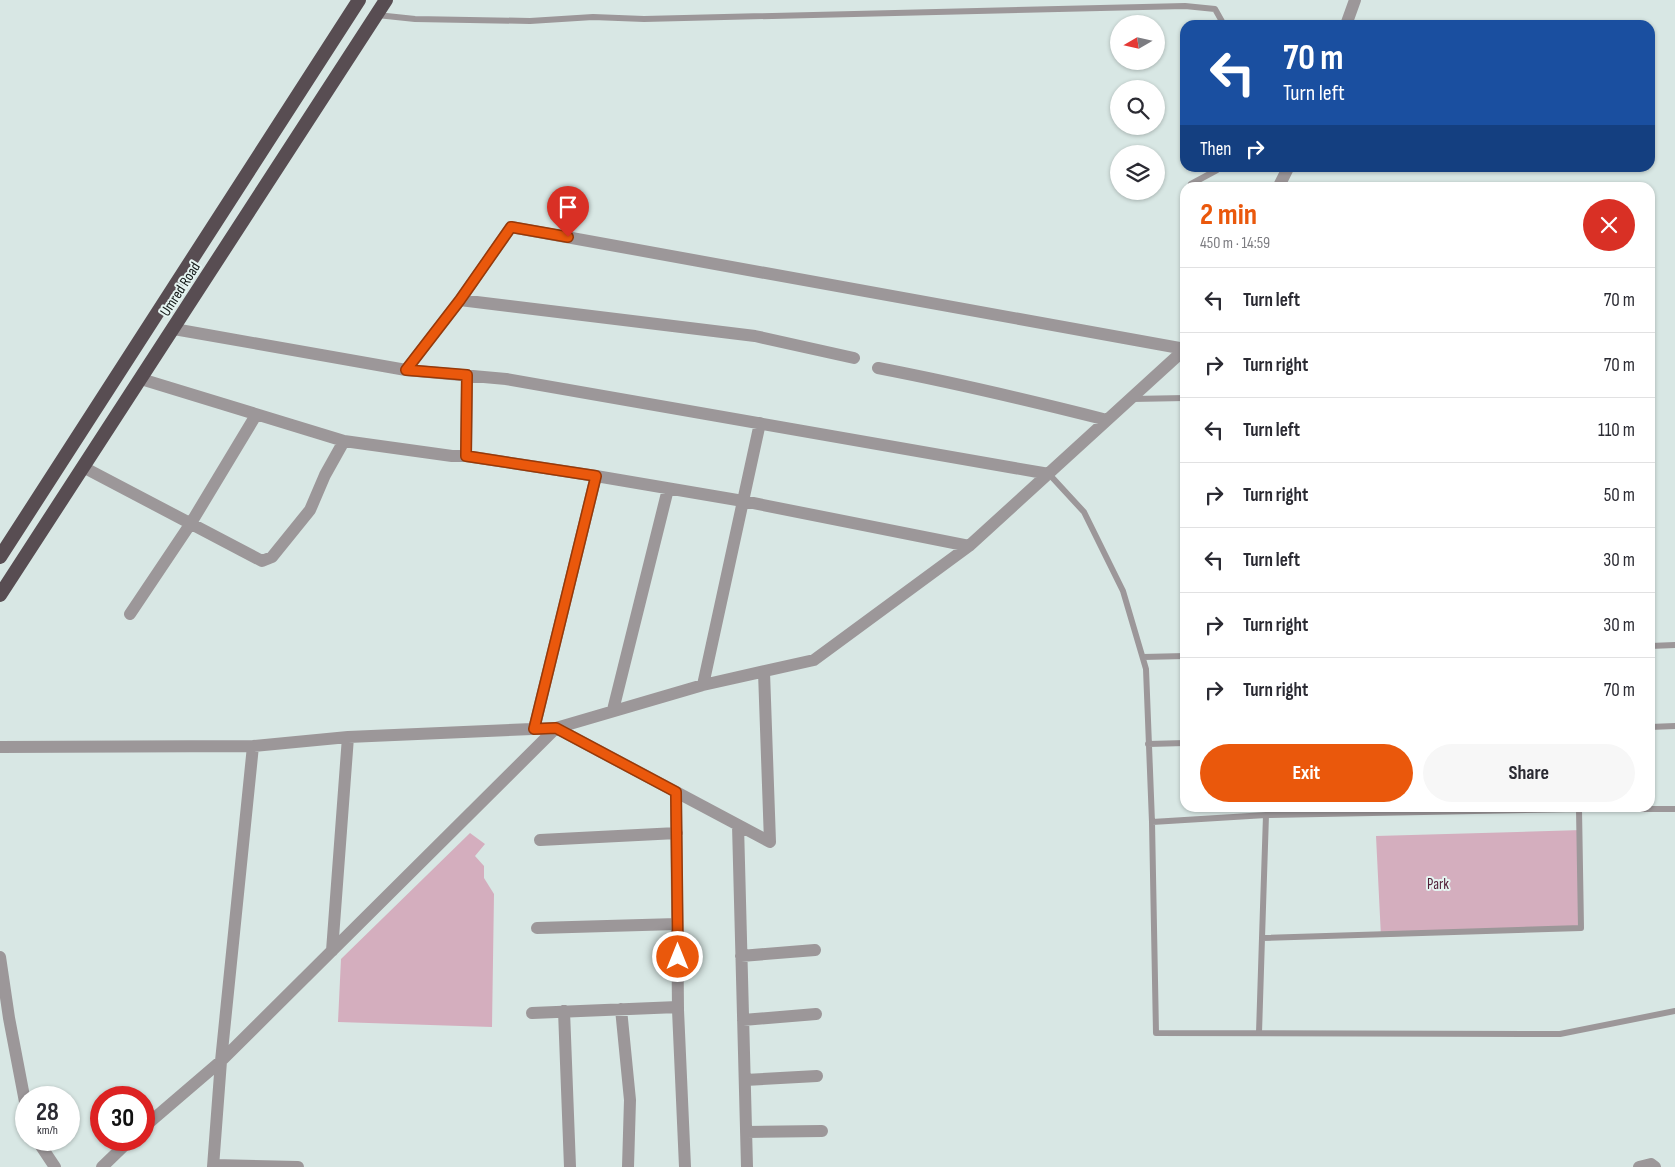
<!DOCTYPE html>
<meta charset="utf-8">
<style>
body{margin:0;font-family:"Sofia Sans Condensed",sans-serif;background:#f7f7f7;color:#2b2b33;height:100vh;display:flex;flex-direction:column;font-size:19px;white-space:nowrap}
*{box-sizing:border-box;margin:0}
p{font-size:16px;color:#7c7c81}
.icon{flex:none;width:28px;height:28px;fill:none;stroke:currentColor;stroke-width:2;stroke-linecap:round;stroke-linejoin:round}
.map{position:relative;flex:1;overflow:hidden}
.details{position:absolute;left:1180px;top:182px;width:475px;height:630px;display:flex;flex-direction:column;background:#fff;border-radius:15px;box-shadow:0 1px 4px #0004}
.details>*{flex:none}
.guide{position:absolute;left:1180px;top:20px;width:475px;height:152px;border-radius:15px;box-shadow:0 1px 4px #0004;background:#1a4fa0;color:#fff;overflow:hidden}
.needle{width:32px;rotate:261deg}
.fabs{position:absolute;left:1110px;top:15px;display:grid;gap:10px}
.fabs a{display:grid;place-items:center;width:55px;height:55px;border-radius:50%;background:#fff;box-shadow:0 1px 4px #0004;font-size:25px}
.speed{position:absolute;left:15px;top:1086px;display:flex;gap:10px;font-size:25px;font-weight:700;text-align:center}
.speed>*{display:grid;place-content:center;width:65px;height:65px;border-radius:50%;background:#fff;box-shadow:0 1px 4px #0004;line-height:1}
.speed small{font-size:12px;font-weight:400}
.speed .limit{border:8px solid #d22;background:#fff;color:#111}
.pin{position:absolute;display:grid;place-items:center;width:42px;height:42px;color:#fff;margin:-51px -21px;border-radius:50% 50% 50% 0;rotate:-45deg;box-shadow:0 0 5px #0007}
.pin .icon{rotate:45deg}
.me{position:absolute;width:55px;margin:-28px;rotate:0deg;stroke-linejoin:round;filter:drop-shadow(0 0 4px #0008)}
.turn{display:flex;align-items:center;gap:18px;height:105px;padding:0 20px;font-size:22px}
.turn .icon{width:65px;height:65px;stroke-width:2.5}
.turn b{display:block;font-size:35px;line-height:42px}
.then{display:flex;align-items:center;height:48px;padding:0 20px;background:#0003;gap:10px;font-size:19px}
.round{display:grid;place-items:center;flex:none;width:52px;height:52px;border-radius:26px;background:#f7f7f7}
.summary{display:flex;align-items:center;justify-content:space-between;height:85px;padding:0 20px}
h1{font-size:30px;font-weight:700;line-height:38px;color:#ea580c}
.cta{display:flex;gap:10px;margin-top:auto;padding:10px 20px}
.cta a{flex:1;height:58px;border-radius:30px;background:#ea580c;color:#fff;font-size:20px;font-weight:700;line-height:58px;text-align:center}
.cta a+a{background:#f7f7f7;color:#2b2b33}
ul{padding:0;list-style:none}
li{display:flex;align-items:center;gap:15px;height:65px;padding:0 20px;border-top:1px solid #e1e1e2}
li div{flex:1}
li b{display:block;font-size:19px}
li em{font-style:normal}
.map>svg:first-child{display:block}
.green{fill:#d4aebe}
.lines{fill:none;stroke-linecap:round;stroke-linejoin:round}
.service{stroke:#9c9799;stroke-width:6}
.minor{stroke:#9c9799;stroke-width:12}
.trunk{stroke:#584d52;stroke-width:14}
.route-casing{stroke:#983908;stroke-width:12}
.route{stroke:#ea580c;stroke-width:9}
.labels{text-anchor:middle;stroke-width:4;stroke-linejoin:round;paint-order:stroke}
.street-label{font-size:15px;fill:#121716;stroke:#e5f4f1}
.park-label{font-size:15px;fill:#522139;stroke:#e5f4f1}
</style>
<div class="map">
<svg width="1675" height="1167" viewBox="0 0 1675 1167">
<rect width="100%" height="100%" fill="#d8e7e4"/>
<!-- green -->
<path class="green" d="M1582,830L1581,928L1381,937L1376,836Z
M470,833L485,844L475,856L484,866V878L494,894L492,1027L338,1022L341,959Z"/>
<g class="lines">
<!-- service -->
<path class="service" d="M377,15L415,19L530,21L593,17L644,19L1185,6L1215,9L1224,25
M1191,184L1217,170L1218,168
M1132,399L1185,398
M1049,474L1084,512L1123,591L1146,669L1152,822L1266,815L1262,938L1581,928L1579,809L1266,815
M1650,646L1675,645
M1143,657L1185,656
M1650,727L1675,726
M1148,744L1185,743
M1579,809H1675
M1152,822L1156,1033L1560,1034L1675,1011
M1259,1033L1262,938"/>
<!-- minor -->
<path class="minor" d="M1346,25L1355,0
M1278,188L1288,168
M460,300L511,227L1185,349
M174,329L406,370
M854,358L755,336L460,300L406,370L506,379L1049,474
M878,368C956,383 1032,401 1107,420
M141,379L344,441L452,456H466L596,476L743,501L969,546
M466,456L467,375
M83,467L262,561L272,557L310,510L325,475L344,441
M130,614L191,523L256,415
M703,685L760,423
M613,710L668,489
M556,728L770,842L764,672
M534,729L596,476
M0,747L253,746L348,737L556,728L703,685L814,660L969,546L1185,349
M676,792L678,1010L685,1167
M738,825L747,1167
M540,840L677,833
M537,928L677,924
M332,951L348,737
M741,956L815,950
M0,957L9,1018L26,1107
M621,1009L630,1100L628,1167
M564,1011L570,1167
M532,1013L678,1007
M743,1020L816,1014
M745,1080L817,1076
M144,1127L221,1061L556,728
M746,1132L822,1131
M37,1140L55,1167
M214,1165L298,1167
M102,1167L130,1140
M213,1167L221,1061L253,746
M1639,1167L1651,1164L1655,1167"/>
<!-- trunk -->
<path class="trunk" d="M0,557L359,0
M0,595L386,0"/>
</g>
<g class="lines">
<defs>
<path id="route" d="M568,237L511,227L460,300L406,370L467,375L466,456L596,476L534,729L556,728L676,792L678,957"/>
</defs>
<!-- route casing -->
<use href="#route" class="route-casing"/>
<!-- route -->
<use href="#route" class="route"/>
</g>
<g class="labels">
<!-- street labels -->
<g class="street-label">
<text transform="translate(180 289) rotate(-57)" y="5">Umred Road</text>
</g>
<!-- park labels -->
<g class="park-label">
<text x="1438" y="889">Park</text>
</g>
</g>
</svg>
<div class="fabs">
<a><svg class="needle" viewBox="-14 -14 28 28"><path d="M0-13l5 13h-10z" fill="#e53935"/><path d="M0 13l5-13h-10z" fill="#7c7c81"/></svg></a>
<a><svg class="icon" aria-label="search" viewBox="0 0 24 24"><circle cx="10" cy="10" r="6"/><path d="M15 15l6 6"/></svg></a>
<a><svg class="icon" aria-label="layers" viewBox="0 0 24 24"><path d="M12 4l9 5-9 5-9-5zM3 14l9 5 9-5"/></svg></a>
</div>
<div class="speed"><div>28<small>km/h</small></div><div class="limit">30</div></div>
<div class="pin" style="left:568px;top:237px;background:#d93025"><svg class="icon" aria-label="arrive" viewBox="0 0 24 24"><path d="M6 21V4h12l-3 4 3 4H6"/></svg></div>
<svg class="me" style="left:678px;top:957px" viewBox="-20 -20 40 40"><circle r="17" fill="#ea580c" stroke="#fff" stroke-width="3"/><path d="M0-11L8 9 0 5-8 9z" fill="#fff"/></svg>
<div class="guide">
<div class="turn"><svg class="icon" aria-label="left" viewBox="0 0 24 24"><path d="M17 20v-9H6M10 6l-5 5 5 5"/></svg><div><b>70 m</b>Turn left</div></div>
<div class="then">Then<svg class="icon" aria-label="right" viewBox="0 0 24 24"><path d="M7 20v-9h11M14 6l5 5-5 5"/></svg></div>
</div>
<section class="details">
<div class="summary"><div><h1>2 min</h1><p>450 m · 14:59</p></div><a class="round" style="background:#d93025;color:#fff"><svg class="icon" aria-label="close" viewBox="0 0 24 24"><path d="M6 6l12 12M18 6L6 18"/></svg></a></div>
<ul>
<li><svg class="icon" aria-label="left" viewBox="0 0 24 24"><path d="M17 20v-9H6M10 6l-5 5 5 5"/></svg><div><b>Turn left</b></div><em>70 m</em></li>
<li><svg class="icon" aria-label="right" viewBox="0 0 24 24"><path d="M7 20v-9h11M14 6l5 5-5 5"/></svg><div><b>Turn right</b></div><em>70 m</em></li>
<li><svg class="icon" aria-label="left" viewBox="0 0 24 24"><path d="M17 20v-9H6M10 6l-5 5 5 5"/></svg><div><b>Turn left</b></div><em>110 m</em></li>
<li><svg class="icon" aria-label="right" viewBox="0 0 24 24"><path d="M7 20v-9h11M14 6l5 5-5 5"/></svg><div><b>Turn right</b></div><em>50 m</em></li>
<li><svg class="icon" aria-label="left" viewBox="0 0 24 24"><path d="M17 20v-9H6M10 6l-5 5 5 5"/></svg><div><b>Turn left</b></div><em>30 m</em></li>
<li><svg class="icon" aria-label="right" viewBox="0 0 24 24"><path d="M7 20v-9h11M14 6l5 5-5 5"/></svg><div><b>Turn right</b></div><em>30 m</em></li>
<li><svg class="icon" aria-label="right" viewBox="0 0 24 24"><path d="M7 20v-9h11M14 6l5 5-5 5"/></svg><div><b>Turn right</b></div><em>70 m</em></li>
</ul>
<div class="cta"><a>Exit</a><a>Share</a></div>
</section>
</div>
